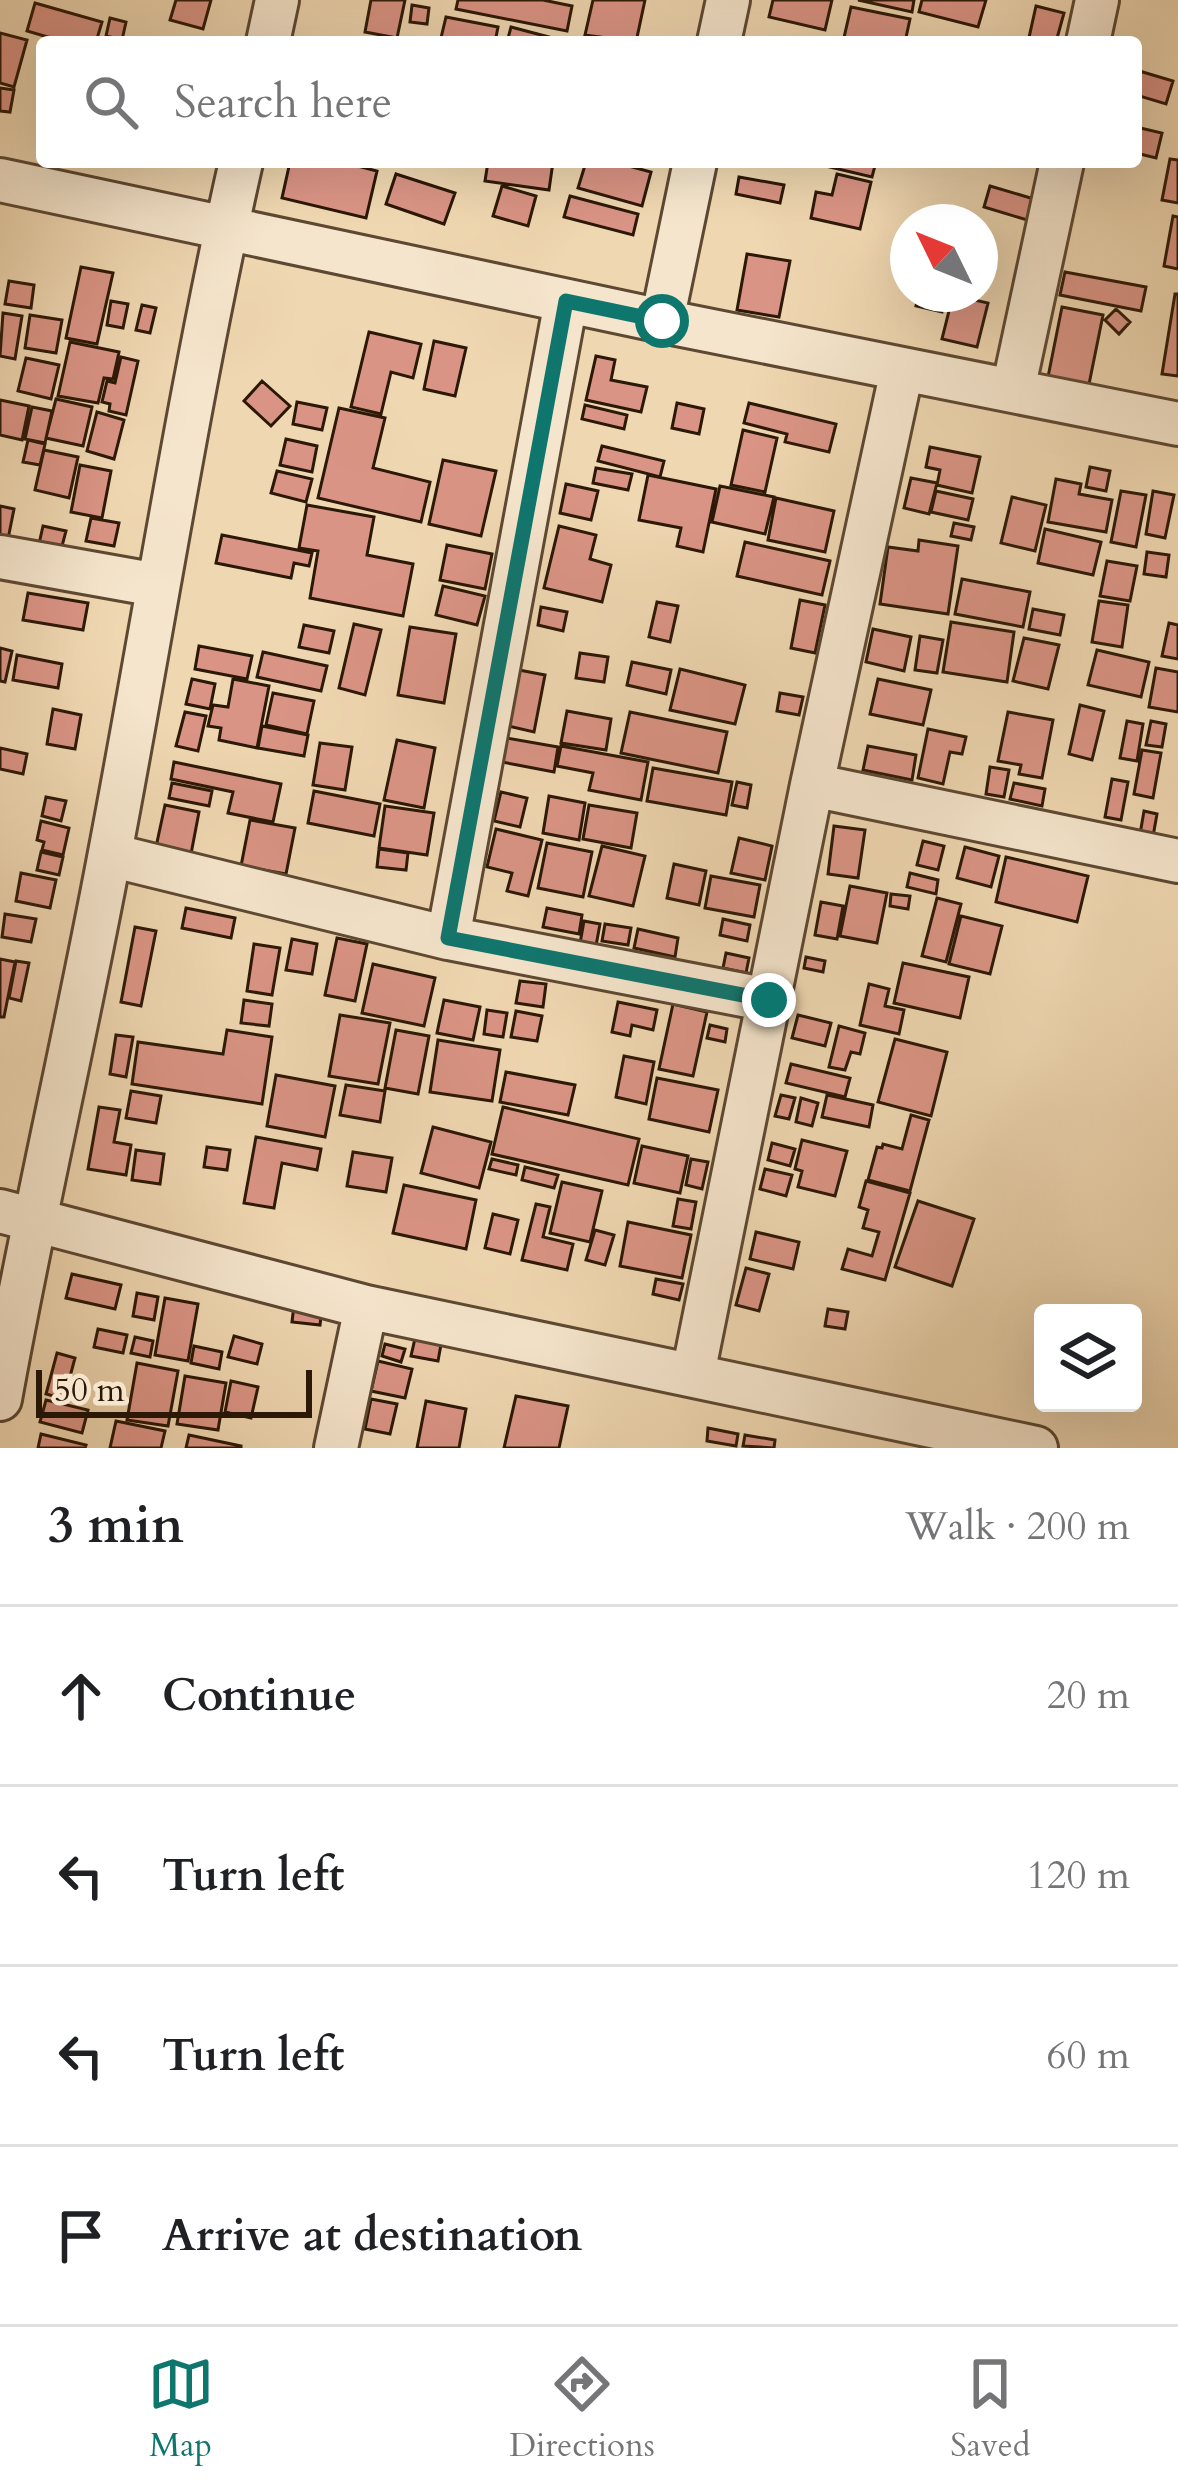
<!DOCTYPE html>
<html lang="en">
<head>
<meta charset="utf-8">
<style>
  body { margin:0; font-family:Cardo,serif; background:#f6f6f6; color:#202124 }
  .controls { position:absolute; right:36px; bottom:36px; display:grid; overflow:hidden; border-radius:12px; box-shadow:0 12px 48px #0002 }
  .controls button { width:108px; height:108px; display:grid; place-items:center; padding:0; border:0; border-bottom:3px solid #e0e0e0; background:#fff; color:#202124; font:60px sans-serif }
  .compass { position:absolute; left:890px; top:204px; width:108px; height:108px; border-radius:50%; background:#fff; box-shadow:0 12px 48px #0002; rotate:313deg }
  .scale { position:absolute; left:36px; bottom:30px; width:276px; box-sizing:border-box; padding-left:12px; border:6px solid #2c1807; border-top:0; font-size:33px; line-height:42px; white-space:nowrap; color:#2c1807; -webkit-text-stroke:9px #f5e5cc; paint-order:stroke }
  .stop { position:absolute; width:36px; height:36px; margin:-27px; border:9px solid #0f766e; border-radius:50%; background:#fff }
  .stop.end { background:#0f766e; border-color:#fff; box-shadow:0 3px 12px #0008 }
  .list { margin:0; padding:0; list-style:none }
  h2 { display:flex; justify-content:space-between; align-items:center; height:156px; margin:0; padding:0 48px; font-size:51px }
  h2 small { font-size:39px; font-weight:400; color:#757577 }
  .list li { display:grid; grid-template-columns:78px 1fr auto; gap:36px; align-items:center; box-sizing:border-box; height:180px; padding:0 48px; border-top:3px solid #e0e0e0 }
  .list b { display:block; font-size:45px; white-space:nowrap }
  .list em { font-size:39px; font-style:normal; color:#757577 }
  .icon { flex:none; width:66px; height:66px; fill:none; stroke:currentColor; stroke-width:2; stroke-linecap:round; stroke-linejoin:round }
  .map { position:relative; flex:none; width:1178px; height:1448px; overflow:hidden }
  .search { position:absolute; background:#fff; box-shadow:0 12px 48px #0002; left:36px; right:36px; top:36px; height:132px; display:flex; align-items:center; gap:30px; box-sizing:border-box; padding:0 42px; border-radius:12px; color:#757577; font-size:45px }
  .sheet { height:876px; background:#fff }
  nav { display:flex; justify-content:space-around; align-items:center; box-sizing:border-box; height:168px; border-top:3px solid #e0e0e0; background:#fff; font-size:33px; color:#757577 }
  nav a { display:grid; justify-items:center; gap:6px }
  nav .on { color:#0f766e }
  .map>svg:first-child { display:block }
  .building { fill:#da9485; stroke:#2c1807; stroke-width:3 }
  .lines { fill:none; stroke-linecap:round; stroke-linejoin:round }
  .minor-casing { stroke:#5d4832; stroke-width:48 }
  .minor { stroke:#f5e5cc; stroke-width:42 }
  .route { stroke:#0f766e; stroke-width:15 }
</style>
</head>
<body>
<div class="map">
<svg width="1178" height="1448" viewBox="0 0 1178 1448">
  <rect width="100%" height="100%" fill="#efd7b1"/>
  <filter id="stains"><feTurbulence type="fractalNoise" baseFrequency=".00167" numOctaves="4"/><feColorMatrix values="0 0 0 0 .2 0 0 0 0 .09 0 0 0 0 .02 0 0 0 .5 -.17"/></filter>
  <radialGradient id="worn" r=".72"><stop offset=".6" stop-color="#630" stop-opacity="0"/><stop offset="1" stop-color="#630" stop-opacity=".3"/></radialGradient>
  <!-- building -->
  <path class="building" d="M176,0H211L203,29L170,20Z
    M371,0H405L397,38L365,32Z
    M458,0H543L572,6L567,31L456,9Z
    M593,0H645L636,42L585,35Z
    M773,0H832L825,30L769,17Z
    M858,0H914L912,12Z
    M922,0H986L978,27L919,12Z
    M35,3L102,22L96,42H65L27,31Z
    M412,5L429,8L427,24L410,22Z
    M1036,6L1064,13L1056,42H1028Z
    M851,7L910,19L905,42H843Z
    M446,17L498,27L495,42H440Z
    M110,18L126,22L122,40L106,36Z
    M511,27L564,41V42H507Z
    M0,33L27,40L14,87L0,83Z
    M1136,70L1173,81L1166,104L1136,95Z
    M0,88L14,90L10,112L0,111Z
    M1136,127L1162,133L1156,158L1136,153Z
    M1170,159L1178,160V203L1162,200Z
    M290,162H342L377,171L366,218L282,198Z
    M488,162H553L549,190L485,181Z
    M586,162H614L651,172L642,206L578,188Z
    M822,162H876L872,177L821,165Z
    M396,174L455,193L444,224L386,204Z
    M837,174L871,182L860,229L811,218L816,192L832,195Z
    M739,177L784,185L780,203L736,194Z
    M502,186L536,196L528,226L493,216Z
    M990,186L1034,199L1027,220L984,207Z
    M570,196L638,214L633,235L564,217Z
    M1173,216L1178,217V269L1164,266Z
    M747,254L790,261L779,317L737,310Z
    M81,267L113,273L97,344L66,338Z
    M1065,272L1146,287L1141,311L1060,295Z
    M9,281L34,285L31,308L5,304Z
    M919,294H947L942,312L916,306Z
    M1175,294H1178V376L1162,374Z
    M953,295L988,303L977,347L942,339Z
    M111,301L128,304L123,328L107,325Z
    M142,305L156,308L150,333L136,330Z
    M1062,307L1103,315L1087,394L1046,387Z
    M1116,309L1130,322L1119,334L1105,320Z
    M3,313L22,316L15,359L0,356Z
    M30,315L62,320L56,353L25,348Z
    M369,332L421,344L413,378L391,372L381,414L351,407Z
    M434,341L466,348L455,396L424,389Z
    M70,342L119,352L113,379L104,378L98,403L58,396Z
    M596,356L615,360L611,380L647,387L641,412L586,400Z
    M121,357L138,361L126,415L109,411L110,404L102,402L107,381L115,383Z
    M26,358L59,365L51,399L18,391Z
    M262,381L290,406L271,426L244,401Z
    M56,399L92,407L83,446L46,438Z
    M0,400L29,406L22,440L0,435Z
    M297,402L327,408L322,430L293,424Z
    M677,403L704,409L699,434L672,428Z
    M749,403L836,424L829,452L785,442L787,434L744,423Z
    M585,405L627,415L624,429L582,419Z
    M32,407L52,411L45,443L25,439Z
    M339,408L385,418L373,468L430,482L421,522L318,498Z
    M97,412L124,420L114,459L87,451Z
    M743,430L777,438L765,492L731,485Z
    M286,439L317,446L312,472L280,465Z
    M28,440L45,444L40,465L23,462Z
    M602,446L664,461L660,477L598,461Z
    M930,447L980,457L972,493L937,485L940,470L926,467Z
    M44,450L78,457L69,498L35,490Z
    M443,460L496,471L481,536L429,524Z
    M80,465L111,471L102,518L71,512Z
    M1090,467L1110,471L1106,491L1086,487Z
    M596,468L632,474L628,490L593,483Z
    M277,471L312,479L306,502L271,493Z
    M648,475L716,489L703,552L677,546L681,528L639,520Z
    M911,478L937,483L929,514L904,508Z
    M1056,479L1081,484L1079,494L1112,500L1106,532L1048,522Z
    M566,484L598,491L591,520L560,513Z
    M720,486L774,497L765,534L712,522Z
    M936,491L973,499L968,520L931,512Z
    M1121,491L1146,495L1136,547L1111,542Z
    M1153,491L1174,495L1165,538L1146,534Z
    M1012,497L1046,505L1035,551L1001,543Z
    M776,498L834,511L825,552L768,540Z
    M307,505L374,517L367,555L413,564L403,616L310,598L318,551L299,548Z
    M0,506L14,509L8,539L0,537Z
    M91,518L119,523L114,546L86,541Z
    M954,523L974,527L971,540L951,536Z
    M43,526L66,531L61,550L39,544Z
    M559,526L596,535L590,559L611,565L602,602L544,588Z
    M1045,529L1101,542L1093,575L1038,563Z
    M222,535L312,553L309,566L294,563L291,578L216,563Z
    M919,540L958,546L948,614L880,604L888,547L918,551Z
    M745,542L830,561L822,595L737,576Z
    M447,545L492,554L485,589L440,580Z
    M1147,552L1169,555L1166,577L1144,574Z
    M1107,561L1137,566L1130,601L1100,596Z
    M962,579L1030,592L1023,627L955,614Z
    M443,586L485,596L477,625L436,615Z
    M28,593L88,603L83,630L23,620Z
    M800,600L825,605L815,653L791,648Z
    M1099,601L1128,605L1122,647L1092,642Z
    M657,602L678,606L670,642L649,637Z
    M541,607L567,612L563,631L538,625Z
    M1033,609L1064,615L1060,635L1029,629Z
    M951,622L1014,632L1007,682L943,672Z
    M1169,623L1178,625V659L1162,656Z
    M354,624L381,630L365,695L339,688Z
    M304,625L334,631L329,653L299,647Z
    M410,627L456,634L444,703L398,695Z
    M873,629L911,637L904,671L866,662Z
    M920,636L943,640L937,673L915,670Z
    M1024,638L1059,645L1048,689L1013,681Z
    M199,646L252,656L247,679L195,669Z
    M0,648L12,651L5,682L0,681Z
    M1097,650L1149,662L1141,697L1088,685Z
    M263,652L327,666L321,691L257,677Z
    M580,653L608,657L604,682L576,678Z
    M17,655L62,664L58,688L13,680Z
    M632,662L671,670L666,694L627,685Z
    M1156,668L1178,672V712L1149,707Z
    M680,669L745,685L735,724L670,710Z
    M519,670L545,675L534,732L508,726Z
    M192,679L215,684L210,709L186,704Z
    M233,679L269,686L257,748L219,740L221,728L208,726L213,705L228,707Z
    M878,679L931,690L923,725L870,714Z
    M273,693L314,701L307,734L266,725Z
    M780,693L803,697L799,715L777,711Z
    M1080,705L1104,711L1092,760L1069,754Z
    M53,709L81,715L75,749L47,744Z
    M567,711L611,719L606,750L561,743Z
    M185,712L206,716L198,751L176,746Z
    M630,712L727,732L718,773L621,753Z
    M1008,712L1053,720L1042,778L1019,774L1021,765L998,761Z
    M1127,721L1143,724L1137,761L1120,758Z
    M1151,721L1166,724L1162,747L1146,745Z
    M262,726L308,735L304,756L258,748Z
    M928,729L966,737L962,754L950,752L943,784L918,778Z
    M507,738L558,747L554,772L502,762Z
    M397,740L435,748L424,808L384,800Z
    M320,743L352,747L345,790L313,785Z
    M561,746L648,762L641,800L589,790L593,773L557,766Z
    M868,746L916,755L912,780L863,770Z
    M0,748L27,754L23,774L0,769Z
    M1142,750L1161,753L1153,798L1134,794Z
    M174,762L281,784L273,822L228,813L233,792L171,779Z
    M990,767L1009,770L1004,797L986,794Z
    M653,768L732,782L726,815L647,801Z
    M1112,779L1128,782L1121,820L1105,817Z
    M737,782L751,785L747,808L732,805Z
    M172,783L212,791L209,806L169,798Z
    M1014,783L1045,789L1042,806L1010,799Z
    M314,791L380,804L374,836L308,823Z
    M501,792L527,798L520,827L494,821Z
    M549,796L585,803L579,840L543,833Z
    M46,797L66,801L61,821L42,816Z
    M165,805L199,812L191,854L156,847Z
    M589,805L637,813L631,848L583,839Z
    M385,806L434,813L427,855L379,848Z
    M1144,811L1157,814L1152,842L1139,840Z
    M250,820L295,828L286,874L241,866Z
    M41,821L69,828L63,855L42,850L44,842L37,840Z
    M834,826L865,830L858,878L828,874Z
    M496,829L542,840L528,896L507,891L512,873L487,867Z
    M739,838L772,846L765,880L731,873Z
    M923,841L944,846L938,870L917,865Z
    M547,843L592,852L583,897L538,888Z
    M602,846L645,856L633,906L589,896Z
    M965,847L999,856L991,887L957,878Z
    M379,849L408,853L406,870L377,867Z
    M41,852L63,857L59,875L37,870Z
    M1006,857L1088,876L1077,922L996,902Z
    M674,864L706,871L699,905L667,898Z
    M21,873L56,880L50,908L16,901Z
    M910,873L938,880L936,894L907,887Z
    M711,876L760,885L754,917L705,908Z
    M850,886L887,893L877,943L840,936Z
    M891,894L910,896L908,909L890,906Z
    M937,898L961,904L946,962L922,956Z
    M821,902L843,906L837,939L815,935Z
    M186,908L235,918L231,938L182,928Z
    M547,908L582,915L579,934L543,927Z
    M5,914L36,919L31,942L2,937Z
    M961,916L1002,926L990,974L949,964Z
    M723,919L750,925L747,941L720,935Z
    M584,921L600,924L595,951L579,949Z
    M605,924L631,928L628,945L602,941Z
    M135,927L156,931L141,1006L121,1002Z
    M638,929L678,938L675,957L634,948Z
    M337,938L367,944L355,1001L325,995Z
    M292,939L317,944L312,974L286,970Z
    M254,944L280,948L272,995L247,991Z
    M726,953L749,958L746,973L723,968Z
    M806,957L825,961L823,972L804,968Z
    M0,959L15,962L4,1017H0Z
    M16,961L29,963L21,1001L9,998Z
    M903,963L969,977L960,1018L894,1003Z
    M373,964L435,978L424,1026L362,1013Z
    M520,981L546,984L543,1007L516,1003Z
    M869,984L889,989L885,1006L904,1010L899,1034L860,1025Z
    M244,1000L272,1004L269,1026L241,1023Z
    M444,1000L480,1007L473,1040L437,1033Z
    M618,1002L657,1010L653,1030L632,1025L630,1036L612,1032Z
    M673,1004L707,1012L693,1076L659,1069Z
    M487,1010L507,1013L503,1037L484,1034Z
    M516,1011L542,1016L537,1041L511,1037Z
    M340,1015L390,1023L378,1084L329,1076Z
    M798,1015L831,1023L825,1046L792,1038Z
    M710,1025L727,1029L725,1042L707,1038Z
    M839,1026L865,1033L860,1054L851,1052L845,1070L829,1067Z
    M227,1030L272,1037L262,1104L132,1084L138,1042L223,1054Z
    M396,1030L429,1036L418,1094L385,1088Z
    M116,1035L133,1037L126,1077L110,1074Z
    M895,1039L947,1052L931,1116L878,1102Z
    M438,1040L500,1050L492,1101L430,1092Z
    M624,1056L654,1062L646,1104L616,1097Z
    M791,1064L850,1078L845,1097L786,1083Z
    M506,1072L575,1085L568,1115L500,1102Z
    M276,1075L335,1086L325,1137L267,1126Z
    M657,1078L718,1090L709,1132L649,1119Z
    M346,1085L385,1091L380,1122L340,1115Z
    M131,1091L161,1096L156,1123L126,1118Z
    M781,1095L795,1098L789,1119L775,1116Z
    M827,1095L873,1105L869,1127L822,1117Z
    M801,1098L818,1103L812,1126L796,1122Z
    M99,1107L120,1110L114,1142L131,1145L126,1175L88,1169Z
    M503,1107L639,1139L628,1185L492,1154Z
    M911,1115L929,1120L910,1191L868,1180L877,1147L882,1148L883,1144L902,1149Z
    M433,1127L491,1142L479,1188L421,1173Z
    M256,1137L321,1149L317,1170L282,1163L274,1208L244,1203Z
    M802,1140L847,1151L835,1196L798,1187L802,1171L795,1169Z
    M772,1143L795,1149L790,1166L768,1160Z
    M642,1146L688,1156L680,1193L634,1183Z
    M207,1147L230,1150L227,1170L204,1167Z
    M136,1150L164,1154L160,1184L132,1180Z
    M353,1152L392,1158L386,1192L347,1186Z
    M492,1159L518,1165L516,1175L489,1169Z
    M691,1159L708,1162L702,1189L686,1185Z
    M525,1167L558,1175L554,1188L522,1180Z
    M765,1169L792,1175L786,1196L760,1189Z
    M866,1181L910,1193L885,1280L842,1269L848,1249L872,1256L879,1232L863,1228L868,1210L859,1207Z
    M562,1182L602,1191L590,1242L550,1233Z
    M404,1185L476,1200L466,1249L393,1233Z
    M678,1199L696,1202L691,1229L673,1226Z
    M918,1201L974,1219L952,1286L895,1267Z
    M536,1204L550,1207L543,1237L573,1244L567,1270L522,1260Z
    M493,1214L518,1220L510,1254L485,1248Z
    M628,1222L691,1235L682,1278L620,1266Z
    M595,1230L614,1235L605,1265L586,1260Z
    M756,1232L799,1242L793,1269L750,1259Z
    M746,1268L769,1274L759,1311L736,1305Z
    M72,1274L121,1285L115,1309L66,1298Z
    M656,1279L683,1284L679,1300L653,1294Z
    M137,1293L158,1297L154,1320L133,1316Z
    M165,1298L198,1304L188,1361L155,1355Z
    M294,1305L322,1308L320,1325L292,1322Z
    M828,1309L848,1312L845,1329L825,1326Z
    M98,1329L127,1335L123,1353L94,1347Z
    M416,1334L442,1339L438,1361L411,1356Z
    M234,1336L262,1344L257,1364L228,1357Z
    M135,1337L153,1341L150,1357L131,1353Z
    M385,1344L405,1349L401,1362L382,1356Z
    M194,1346L222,1352L219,1369L191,1363Z
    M57,1353L75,1358L64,1399L46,1394Z
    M378,1361L412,1369L405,1398L371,1391Z
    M137,1363L178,1371L168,1426L127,1420Z
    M185,1376L226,1383L218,1430L177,1424Z
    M231,1381L258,1387L251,1418L225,1412Z
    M516,1396L568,1406L559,1448H504Z
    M371,1399L397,1404L390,1434L365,1429Z
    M46,1400L88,1410L82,1433L40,1422Z
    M426,1401L466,1409L459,1448H417Z
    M116,1421L165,1431L161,1448H110Z
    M708,1428L738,1434L736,1446L707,1441Z
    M41,1434L86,1445L85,1448H38Z
    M189,1435L241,1446V1448H186Z
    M745,1435L775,1440L774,1448L743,1446Z"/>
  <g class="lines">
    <defs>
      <path id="minor" d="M268,42L277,0
        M719,42L728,0
        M1088,42L1097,0
        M0,180L662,321L1178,424
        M662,321L695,162
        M1013,390L1062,162
        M0,557L157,585
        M812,785L1178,861
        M110,855L448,938L769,1000
        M448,938L566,301
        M0,1211L366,1307L1036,1448
        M693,1374L812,785L902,370
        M0,1399C33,1216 76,1035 110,853C154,623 189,391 241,162
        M336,1448L366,1307"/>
    </defs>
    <!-- minor casing -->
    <use href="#minor" class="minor-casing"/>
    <!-- minor -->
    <use href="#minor" class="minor"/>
  </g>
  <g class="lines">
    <!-- route -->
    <path class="route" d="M662,321L566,301L448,938L769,1000"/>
  </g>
  <rect width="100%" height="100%" filter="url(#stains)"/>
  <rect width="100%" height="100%" fill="url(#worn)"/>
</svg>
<div class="controls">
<button><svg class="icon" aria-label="layers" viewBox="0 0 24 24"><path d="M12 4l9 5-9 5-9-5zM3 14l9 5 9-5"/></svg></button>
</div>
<svg class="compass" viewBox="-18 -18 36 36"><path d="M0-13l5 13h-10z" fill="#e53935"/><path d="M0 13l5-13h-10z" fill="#757577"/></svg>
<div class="scale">50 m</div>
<div class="stop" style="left:662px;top:321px"></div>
<div class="stop end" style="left:769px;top:1000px"></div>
<div class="search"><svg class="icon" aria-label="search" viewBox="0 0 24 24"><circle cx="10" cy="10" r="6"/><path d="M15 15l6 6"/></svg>Search here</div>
</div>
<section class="sheet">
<h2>3 min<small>Walk · 200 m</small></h2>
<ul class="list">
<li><svg class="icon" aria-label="ahead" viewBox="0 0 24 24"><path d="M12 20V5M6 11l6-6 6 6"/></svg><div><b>Continue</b></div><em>20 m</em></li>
<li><svg class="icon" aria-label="left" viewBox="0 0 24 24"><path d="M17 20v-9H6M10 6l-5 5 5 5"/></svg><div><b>Turn left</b></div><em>120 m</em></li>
<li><svg class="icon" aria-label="left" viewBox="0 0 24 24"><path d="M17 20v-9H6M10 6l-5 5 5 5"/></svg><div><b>Turn left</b></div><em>60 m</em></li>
<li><svg class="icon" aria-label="arrive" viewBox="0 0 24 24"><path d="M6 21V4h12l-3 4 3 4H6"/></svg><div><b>Arrive at destination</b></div></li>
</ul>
</section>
<nav>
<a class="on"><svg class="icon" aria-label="map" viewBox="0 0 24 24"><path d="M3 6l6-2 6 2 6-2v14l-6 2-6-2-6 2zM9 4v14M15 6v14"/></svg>Map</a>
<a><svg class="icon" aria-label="directions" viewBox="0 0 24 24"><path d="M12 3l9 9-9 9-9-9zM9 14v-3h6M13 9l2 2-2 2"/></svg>Directions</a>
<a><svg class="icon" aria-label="saved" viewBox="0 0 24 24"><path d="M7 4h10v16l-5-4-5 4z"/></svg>Saved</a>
</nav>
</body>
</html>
